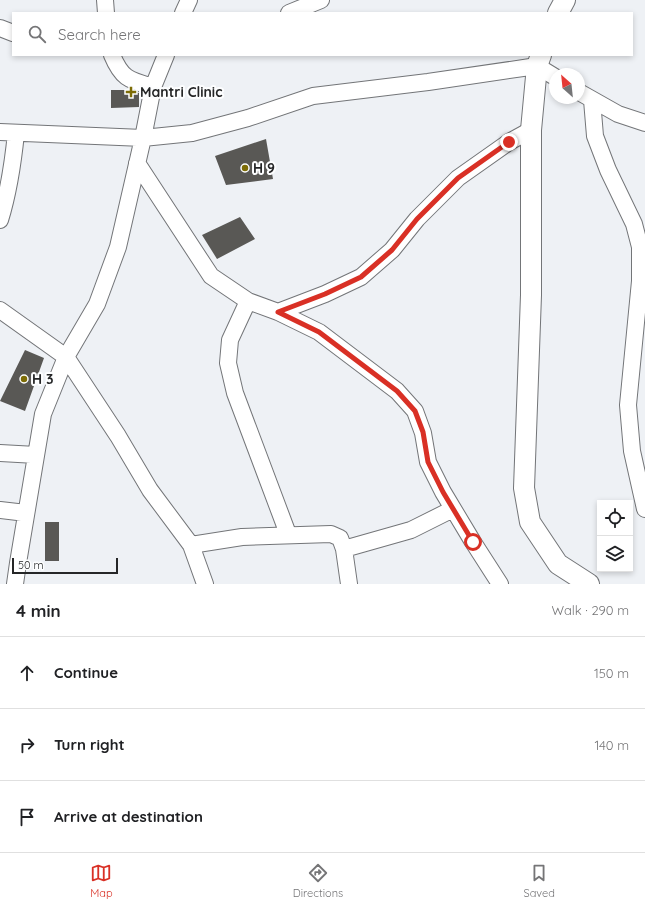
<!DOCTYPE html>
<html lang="en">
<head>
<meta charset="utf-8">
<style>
  body { margin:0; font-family:Quicksand,sans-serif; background:#f2f2f2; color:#202124 }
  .controls { position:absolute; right:12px; bottom:12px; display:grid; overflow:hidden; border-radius:0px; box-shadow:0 2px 6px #0003 }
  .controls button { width:36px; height:36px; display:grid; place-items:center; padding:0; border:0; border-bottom:1px solid #e0e0e0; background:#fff; color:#202124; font:20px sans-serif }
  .compass { position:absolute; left:549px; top:68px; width:36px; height:36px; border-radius:50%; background:#fff; box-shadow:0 2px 6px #0003; rotate:333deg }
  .scale { position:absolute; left:12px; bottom:10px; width:106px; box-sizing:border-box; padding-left:4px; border:2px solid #252627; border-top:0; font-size:11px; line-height:14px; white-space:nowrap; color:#252627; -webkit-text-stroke:3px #fdfeff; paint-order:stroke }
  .stop { position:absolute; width:12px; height:12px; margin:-9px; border:3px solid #d93025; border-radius:50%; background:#fff }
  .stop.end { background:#d93025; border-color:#fff; box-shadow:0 1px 4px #0008 }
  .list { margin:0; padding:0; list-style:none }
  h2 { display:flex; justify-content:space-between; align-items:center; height:52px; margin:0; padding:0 16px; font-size:17px }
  h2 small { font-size:13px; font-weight:400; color:#757577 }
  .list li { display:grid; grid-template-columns:26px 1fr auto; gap:12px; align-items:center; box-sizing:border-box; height:72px; padding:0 16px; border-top:1px solid #e0e0e0 }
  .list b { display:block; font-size:15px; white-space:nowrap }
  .list em { font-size:13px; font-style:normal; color:#757577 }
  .icon { flex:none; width:22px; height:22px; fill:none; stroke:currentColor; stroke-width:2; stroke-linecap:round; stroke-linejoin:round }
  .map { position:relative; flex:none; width:645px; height:584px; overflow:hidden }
  .search { position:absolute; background:#fff; box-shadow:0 2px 6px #0003; left:12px; right:12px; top:12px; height:44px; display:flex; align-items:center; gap:10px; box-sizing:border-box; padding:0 14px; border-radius:0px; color:#757577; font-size:15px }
  .sheet { height:268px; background:#fff }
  nav { display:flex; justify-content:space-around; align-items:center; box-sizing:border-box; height:56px; border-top:1px solid #e0e0e0; background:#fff; font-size:11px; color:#757577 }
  nav a { display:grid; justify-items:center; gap:2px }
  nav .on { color:#d93025 }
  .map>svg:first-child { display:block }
  .building { fill:#595855 }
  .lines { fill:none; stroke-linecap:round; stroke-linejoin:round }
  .minor-casing { stroke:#737578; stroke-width:18 }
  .tertiary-casing { stroke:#737578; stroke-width:22 }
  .minor { stroke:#fff; stroke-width:16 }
  .tertiary { stroke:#fff; stroke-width:20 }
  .route { stroke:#d93025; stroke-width:5 }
  .poi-dot { fill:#7d6c06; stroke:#fdfeff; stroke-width:1.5 }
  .labels { text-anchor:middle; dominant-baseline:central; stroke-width:4; stroke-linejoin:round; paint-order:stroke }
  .poi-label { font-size:14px; font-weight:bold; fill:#252627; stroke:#fdfeff; text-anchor:start }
</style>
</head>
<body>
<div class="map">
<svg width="645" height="584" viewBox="0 0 645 584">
  <rect width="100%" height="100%" fill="#eef1f5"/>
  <!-- building -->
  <path class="building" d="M111,90H130L139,93V107L111,108Z
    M266,139L273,179L226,185L215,156Z
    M240,217L255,239L217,259L202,235Z
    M25,350L44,358L25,411L0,401Z
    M45,522H59V561H45Z"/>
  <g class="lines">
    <defs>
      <path id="minor" d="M105,0L106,13
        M183,13L189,0
        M289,13L321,0
        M0,28L13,33
        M112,55C122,79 129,80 153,87
        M579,92L618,114L645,123
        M592,100L595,136L608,170L634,224L640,247V281L628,405L632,451L645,509
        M0,132L143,138L192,133L248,118L313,96L428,82L537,66L555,77
        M137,163L211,276L248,301L278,312L319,332L397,391L415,411L423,433L428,462L443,492L473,542L500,584
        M0,220C9,191 13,163 16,133
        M248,301L230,340L228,363L235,393L288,534
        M0,310L66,357L118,436L150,490L191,545L205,584
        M278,312L325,294L361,277L392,250L417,219L458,178L509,142L531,130
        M0,453L36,455
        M0,510L26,513
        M191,545L242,537L331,534L340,538L344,549L349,584
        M344,549L411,530L453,509
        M15,584L18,563L43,414L66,357L97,304L118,247L143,138L153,87L166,55"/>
      <path id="tertiary" d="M558,13L565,0
        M541,55L537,66L531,130V295L524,488L530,522L558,564L589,584"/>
    </defs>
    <!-- minor casing -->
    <use href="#minor" class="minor-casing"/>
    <!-- tertiary casing -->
    <use href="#tertiary" class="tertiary-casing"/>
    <!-- minor -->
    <use href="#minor" class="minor"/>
    <!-- tertiary -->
    <use href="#tertiary" class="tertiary"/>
  </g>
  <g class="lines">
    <!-- route -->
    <path class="route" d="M473,542L443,492L428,462L423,432L415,411L397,391L319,332L278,312L325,294L361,277L392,250L417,219L458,178L509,142"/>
  </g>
  <!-- markers -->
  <g class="poi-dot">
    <path d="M129 86h4v4h4v4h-4v4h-4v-4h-4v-4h4z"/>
    <circle cx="245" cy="168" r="4"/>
    <circle cx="24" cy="379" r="4"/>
  </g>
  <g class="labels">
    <!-- poi labels -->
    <g class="poi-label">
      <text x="140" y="92">Mantri Clinic</text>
      <text x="253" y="168">H 9</text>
      <text x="32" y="379">H 3</text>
    </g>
  </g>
</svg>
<div class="controls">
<button><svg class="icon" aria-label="locate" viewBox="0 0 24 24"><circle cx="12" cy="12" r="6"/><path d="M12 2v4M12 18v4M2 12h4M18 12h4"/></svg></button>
<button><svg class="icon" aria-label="layers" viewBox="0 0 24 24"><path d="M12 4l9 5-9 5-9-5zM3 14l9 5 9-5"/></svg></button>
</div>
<svg class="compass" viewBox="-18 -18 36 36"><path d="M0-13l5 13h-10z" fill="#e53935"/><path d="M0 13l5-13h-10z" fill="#757577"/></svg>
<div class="scale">50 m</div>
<div class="stop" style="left:473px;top:542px"></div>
<div class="stop end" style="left:509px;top:142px"></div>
<div class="search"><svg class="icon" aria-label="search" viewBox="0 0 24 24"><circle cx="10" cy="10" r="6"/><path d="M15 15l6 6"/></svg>Search here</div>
</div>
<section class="sheet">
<h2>4 min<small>Walk · 290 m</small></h2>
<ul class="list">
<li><svg class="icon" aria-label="ahead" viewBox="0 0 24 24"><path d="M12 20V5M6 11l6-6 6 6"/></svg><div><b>Continue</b></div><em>150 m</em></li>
<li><svg class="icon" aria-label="right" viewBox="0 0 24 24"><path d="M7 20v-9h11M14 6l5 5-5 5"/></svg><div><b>Turn right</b></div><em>140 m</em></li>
<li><svg class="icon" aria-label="arrive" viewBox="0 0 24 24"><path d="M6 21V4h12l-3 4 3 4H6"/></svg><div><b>Arrive at destination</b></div></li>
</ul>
</section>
<nav>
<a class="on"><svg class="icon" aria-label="map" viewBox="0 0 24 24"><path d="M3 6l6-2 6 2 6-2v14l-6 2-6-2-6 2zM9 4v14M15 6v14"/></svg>Map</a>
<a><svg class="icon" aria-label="directions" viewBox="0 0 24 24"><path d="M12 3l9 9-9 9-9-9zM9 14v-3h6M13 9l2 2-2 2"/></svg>Directions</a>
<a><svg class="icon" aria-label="saved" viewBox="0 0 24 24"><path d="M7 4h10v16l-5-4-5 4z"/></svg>Saved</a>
</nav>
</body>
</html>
